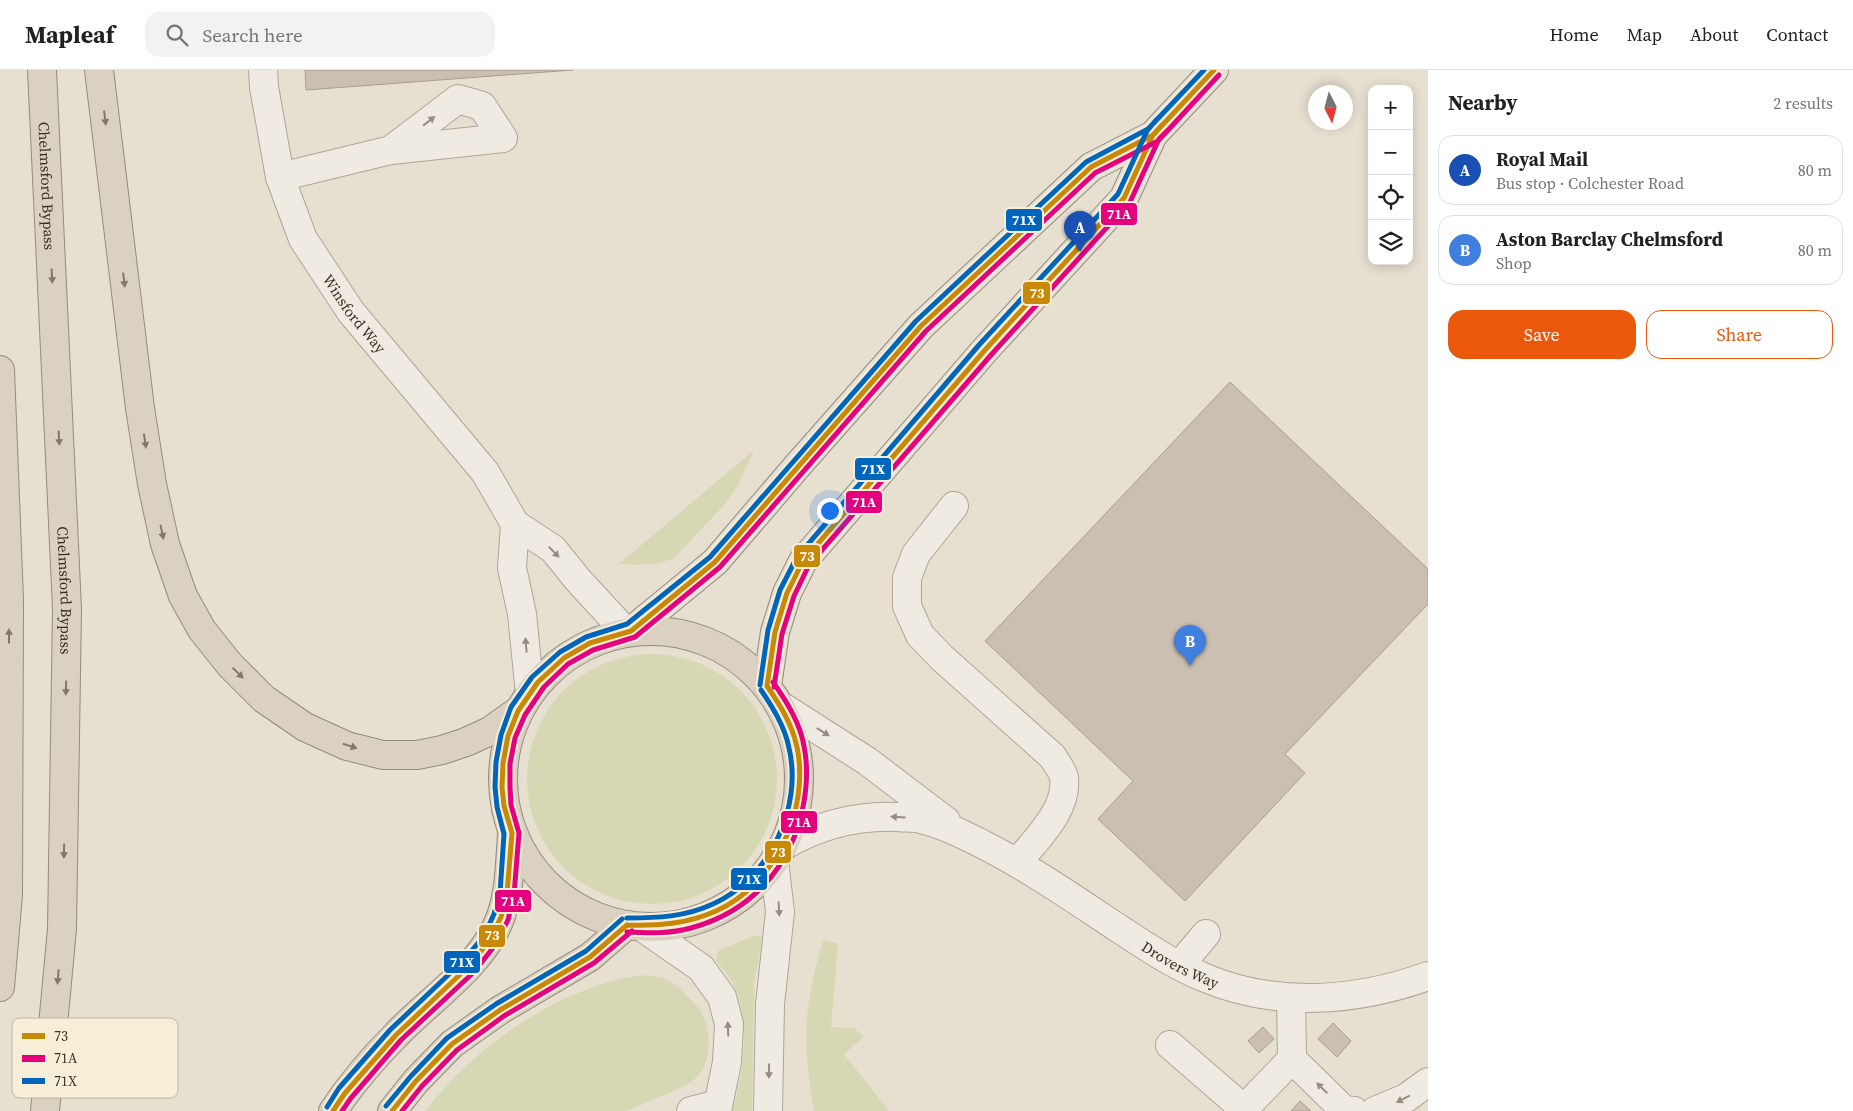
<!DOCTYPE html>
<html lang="en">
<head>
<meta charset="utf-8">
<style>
  body { margin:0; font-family:"Source Serif 4",serif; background:#f2f2f2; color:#202124 }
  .controls { position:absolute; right:15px; top:15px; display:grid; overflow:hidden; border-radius:10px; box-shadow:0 2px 12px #0003 }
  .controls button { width:45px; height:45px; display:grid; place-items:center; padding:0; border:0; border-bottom:1px solid #e0e0e0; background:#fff; color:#202124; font:25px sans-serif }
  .compass { position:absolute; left:1308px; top:15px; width:45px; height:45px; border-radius:50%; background:#fff; box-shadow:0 2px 12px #0003; rotate:174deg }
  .you { position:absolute; left:829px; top:440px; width:18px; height:18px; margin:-12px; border:4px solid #fff; border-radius:50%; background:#1a73e8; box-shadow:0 0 0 8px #1a73e833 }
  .badge { display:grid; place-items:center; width:32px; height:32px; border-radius:50%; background:#ea580c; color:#fff; font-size:16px; font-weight:700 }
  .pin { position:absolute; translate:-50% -41px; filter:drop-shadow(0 1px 2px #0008) }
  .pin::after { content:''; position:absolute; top:26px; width:18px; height:15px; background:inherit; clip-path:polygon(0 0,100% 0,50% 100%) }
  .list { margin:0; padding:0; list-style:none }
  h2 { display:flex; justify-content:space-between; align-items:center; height:65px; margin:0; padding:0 20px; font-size:21px }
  h2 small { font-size:16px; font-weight:400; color:#757577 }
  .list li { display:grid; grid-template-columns:32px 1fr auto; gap:15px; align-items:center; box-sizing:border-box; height:70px; margin:0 10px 10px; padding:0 10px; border:1px solid #e0e0e0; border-radius:15px }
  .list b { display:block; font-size:19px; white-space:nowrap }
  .list p { margin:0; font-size:16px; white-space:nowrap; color:#757577 }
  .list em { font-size:16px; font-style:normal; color:#757577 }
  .actions { display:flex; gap:10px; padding:15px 20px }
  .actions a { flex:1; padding:11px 0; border:1px solid #ea580c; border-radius:15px; text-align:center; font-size:18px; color:#ea580c }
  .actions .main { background:#ea580c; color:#fff }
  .icon { flex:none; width:28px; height:28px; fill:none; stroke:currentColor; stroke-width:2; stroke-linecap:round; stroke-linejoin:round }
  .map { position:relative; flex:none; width:1428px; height:1041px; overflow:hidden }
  header { display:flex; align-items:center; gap:30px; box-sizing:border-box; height:70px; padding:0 25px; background:#fff; border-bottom:1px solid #e0e0e0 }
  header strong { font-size:24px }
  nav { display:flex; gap:28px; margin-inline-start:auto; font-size:18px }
  .search { width:350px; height:45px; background:#f2f2f2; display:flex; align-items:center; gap:12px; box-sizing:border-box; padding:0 18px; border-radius:15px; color:#757577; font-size:19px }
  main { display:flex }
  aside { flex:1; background:#fff }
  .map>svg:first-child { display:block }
  .green { fill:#d6d7b3 }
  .building { fill:#cbbfb2; stroke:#a89c90 }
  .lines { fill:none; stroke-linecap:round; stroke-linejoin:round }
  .minor-casing { stroke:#ada599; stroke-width:30 }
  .major-casing { stroke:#928b80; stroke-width:30 }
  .highway-casing { stroke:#928b80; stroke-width:30 }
  .minor { stroke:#efebe3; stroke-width:28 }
  .major { stroke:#e6e1d4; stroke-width:28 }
  .highway { stroke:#dad1c2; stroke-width:28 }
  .bus-1-casing { stroke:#f7eed8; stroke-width:9 }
  .bus-2-casing { stroke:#f7eed8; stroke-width:9 }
  .bus-3-casing { stroke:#f7eed8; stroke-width:9 }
  .bus-1 { stroke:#c88808; stroke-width:5 }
  .bus-2 { stroke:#e5007d; stroke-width:5 }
  .bus-3 { stroke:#0065bd; stroke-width:5 }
  .oneway { fill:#847769 }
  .oneway2 { fill:#968c82 }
  .labels { text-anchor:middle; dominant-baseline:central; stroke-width:4; stroke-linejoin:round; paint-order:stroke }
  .street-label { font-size:15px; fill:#3d2e20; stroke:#f7eed8 }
  .key { fill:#f7eed8; stroke:#bfb4a1; stroke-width:1 }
  .key-label { font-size:14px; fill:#3d2e20 }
  .line-badge { stroke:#f7eed8; stroke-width:2 }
  .badge-label { font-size:14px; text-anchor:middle; font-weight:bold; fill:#fff }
</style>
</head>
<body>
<header>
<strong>Mapleaf</strong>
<div class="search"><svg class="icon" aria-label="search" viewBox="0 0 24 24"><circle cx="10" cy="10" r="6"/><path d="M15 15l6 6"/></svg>Search here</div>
<nav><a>Home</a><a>Map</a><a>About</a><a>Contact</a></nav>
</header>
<main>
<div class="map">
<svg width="1428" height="1041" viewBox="0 0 1428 1041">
  <rect width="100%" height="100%" fill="#e7e0d1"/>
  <!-- green -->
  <path class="green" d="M754,380L738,415L726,433L674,488L660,493L636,495L619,494Z
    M527 709a125 125 0 1 1 250 0a125 125 0 1 1-250 0Z
    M753,866L763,867L754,912L752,1041H732C744,1005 750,951 734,915C730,906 721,898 716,890L718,881Z
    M823,870L838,874L831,957L854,958L864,967L844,984L889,1041H814C808,1007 804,972 808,938C811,915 817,892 823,870Z
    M642,905L663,908L678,916L699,938L706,953L709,969L708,985L704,998L696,1008L683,1017L626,1041H425C475,976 560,916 642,905Z"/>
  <!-- building -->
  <path class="building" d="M305,0H573L306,20Z
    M1230,312L1428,499V534L1285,684L1305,703L1185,831L1098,749L1133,711L985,571Z
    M1333,953L1351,971L1337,987L1318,969Z
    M1263,957L1274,969L1259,983L1248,971Z
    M1300,1031L1311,1041H1291Z"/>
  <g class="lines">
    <defs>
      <g id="minor">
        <path id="s1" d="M263,0L264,17L280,107L303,169L351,242L485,402L515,454L553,479L578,510L626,562"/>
        <path d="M280,107L391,80L503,68L482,36L458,29L391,80"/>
        <path d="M954,436L916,484L907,508V536L920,565L941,587L1053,687C1056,693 1063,701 1064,708C1068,740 1036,769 1018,792"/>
        <path d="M515,454L512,498L522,544L530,624"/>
        <path d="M781,636L867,691L946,751"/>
        <path id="s2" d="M783,776C819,755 856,745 898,747C906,748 914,747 921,749C943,754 964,765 984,775C1031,799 1074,829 1118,858C1146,876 1173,895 1203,907C1275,938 1356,932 1428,906"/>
        <path d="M642,857L701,898L722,927L729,954L727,992L717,1041"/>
        <path d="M1180,895L1206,864"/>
        <path d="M1170,975L1244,1039L1292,989L1291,928"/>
        <path d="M1292,989L1344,1040L1354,1041"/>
        <path d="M691,1041L718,1034"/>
        <path d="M768,1041L770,934L780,842L774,791"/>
        <path d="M1375,1041L1406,1028L1428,1012"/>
      </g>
      <path id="major" d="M631,561L715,492L799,394L921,256L1091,97L1153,65
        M767,616L775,562L787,523L803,491L985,280L1124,128L1153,65L1214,0"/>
      <g id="highway">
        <path id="s3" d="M42,0L67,539L62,859L45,1041"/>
        <path d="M99,0L140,338L152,414L165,474L183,526L202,560L230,595L264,629L305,657L347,676L383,685H417L442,680L466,672L490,661L518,641"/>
        <path d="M0,300L9,530L8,825L0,917"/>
        <circle cx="651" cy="709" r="148"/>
        <path d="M333,1041C351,1014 373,988 396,965C430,929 484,895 501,846C510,820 510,791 512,763"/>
        <path d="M392,1041L416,1011L452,974L500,940L590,887L627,855"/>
      </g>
    </defs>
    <!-- minor casing -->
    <use href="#minor" class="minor-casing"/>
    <!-- major casing -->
    <use href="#major" class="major-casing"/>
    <!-- highway casing -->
    <use href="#highway" class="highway-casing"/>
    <!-- minor -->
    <use href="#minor" class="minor"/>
    <!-- major -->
    <use href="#major" class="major"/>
    <!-- highway -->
    <use href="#highway" class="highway"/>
    <defs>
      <path id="bus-1" d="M767,616L775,562L787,523L803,491L985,280L1124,128L1153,65L1162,55
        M627,855C658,856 687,854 716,841C775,815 810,740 797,677C792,654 780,635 767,616
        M333,1041L345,1023L396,965L468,897L490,870L501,847L507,824L512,763L504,736L502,717L503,693L508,666L518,641L538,612L564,588L590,573L631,561L715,492L921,256L1091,97L1153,65L1214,0
        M392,1041L416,1011L452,974L500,940L590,887L627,855"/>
      <path id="bus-2" d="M774,617L782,564L794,526L809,495L991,285L1130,132L1159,69L1168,60
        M627,862C648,863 670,864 691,858C751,842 791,797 803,737C807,717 808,696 804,676C800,653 787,632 773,612
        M342,1041L351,1028L401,970L474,902L496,874L508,850L514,825L519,763L511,735L510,717V694L515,668L525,645L544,617L568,594L593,580L635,567L720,497L926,261L1095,103L1158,71L1219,5
        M402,1041L422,1016L457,980L504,946L594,893L632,861"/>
      <path id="bus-3" d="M760,615L768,560L780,520L797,487L979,275L1118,124L1147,61L1156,50
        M627,848C657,848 685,847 713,834C769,809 803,738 789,678C785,657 773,638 761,620
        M386,1036L411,1006L447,968L496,934L586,881L622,849
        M327,1037L339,1018L390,960L462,892L484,866L494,844L500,823L504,764L497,737L495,717L496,692L501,665L511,637L532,607L560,582L586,567L627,554L710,487L916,251L1086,92L1148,59L1204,0"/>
    </defs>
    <!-- bus-1 casing -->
    <use href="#bus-1" class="bus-1-casing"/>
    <!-- bus-2 casing -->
    <use href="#bus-2" class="bus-2-casing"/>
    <!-- bus-3 casing -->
    <use href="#bus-3" class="bus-3-casing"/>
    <!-- bus-1 -->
    <use href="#bus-1" class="bus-1"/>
    <!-- bus-2 -->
    <use href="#bus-2" class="bus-2"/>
    <!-- bus-3 -->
    <use href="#bus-3" class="bus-3"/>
  </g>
  <!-- one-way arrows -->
  <defs><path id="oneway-solid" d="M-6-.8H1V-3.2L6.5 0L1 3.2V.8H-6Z" transform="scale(1.25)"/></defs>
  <g class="oneway">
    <use href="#oneway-solid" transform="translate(105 48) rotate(83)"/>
    <use href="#oneway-solid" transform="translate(52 206) rotate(87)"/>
    <use href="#oneway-solid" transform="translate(124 210) rotate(83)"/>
    <use href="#oneway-solid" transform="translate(59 368) rotate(87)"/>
    <use href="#oneway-solid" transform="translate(145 371) rotate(81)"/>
    <use href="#oneway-solid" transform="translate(162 462) rotate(78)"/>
    <use href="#oneway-solid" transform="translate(9 566) rotate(-90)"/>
    <use href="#oneway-solid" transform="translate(238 603) rotate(45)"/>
    <use href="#oneway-solid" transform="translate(66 618) rotate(91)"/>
    <use href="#oneway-solid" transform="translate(350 676) rotate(17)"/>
    <use href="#oneway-solid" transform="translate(64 781) rotate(91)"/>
    <use href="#oneway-solid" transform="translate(58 907) rotate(95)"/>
  </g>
  <g class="oneway2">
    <use href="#oneway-solid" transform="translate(429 51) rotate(-38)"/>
    <use href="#oneway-solid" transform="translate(554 482) rotate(46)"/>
    <use href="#oneway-solid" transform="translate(526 575) rotate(-95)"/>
    <use href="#oneway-solid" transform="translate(823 662) rotate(32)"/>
    <use href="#oneway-solid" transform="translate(898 747) rotate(-177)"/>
    <use href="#oneway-solid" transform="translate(779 839) rotate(87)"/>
    <use href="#oneway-solid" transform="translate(728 959) rotate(-92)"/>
    <use href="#oneway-solid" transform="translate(769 1001) rotate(91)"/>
    <use href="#oneway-solid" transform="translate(1322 1018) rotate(-136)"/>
    <use href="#oneway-solid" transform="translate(1403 1029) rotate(153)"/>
  </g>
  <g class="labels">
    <!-- street labels -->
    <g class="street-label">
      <text stroke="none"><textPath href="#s3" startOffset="116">Chelmsford Bypass</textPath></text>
      <text stroke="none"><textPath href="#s1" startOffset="265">Winsford Way</textPath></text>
      <text stroke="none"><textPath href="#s3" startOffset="521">Chelmsford Bypass</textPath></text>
      <text stroke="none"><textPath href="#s2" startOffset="442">Drovers Way</textPath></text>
    </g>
  </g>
  <!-- legend -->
  <rect x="12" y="948" width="166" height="80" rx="8" class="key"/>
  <rect x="22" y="963" width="23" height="6" fill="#c88808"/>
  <rect x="22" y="985" width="23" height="7" fill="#e5007d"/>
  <rect x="22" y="1008" width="23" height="6" fill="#0065bd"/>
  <g class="key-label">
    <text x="54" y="971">73</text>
    <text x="54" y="993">71A</text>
    <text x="54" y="1016">71X</text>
  </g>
  <g class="line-badge">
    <rect x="1100" y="132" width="38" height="24" rx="5" fill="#e5007d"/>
    <rect x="1005" y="138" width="38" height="24" rx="5" fill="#0065bd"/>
    <rect x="1022" y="211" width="29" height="24" rx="5" fill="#c88808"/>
    <rect x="854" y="387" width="38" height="24" rx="5" fill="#0065bd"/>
    <rect x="845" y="420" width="38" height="24" rx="5" fill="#e5007d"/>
    <rect x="793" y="474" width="28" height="24" rx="5" fill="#c88808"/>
    <rect x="780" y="740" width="38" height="24" rx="5" fill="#e5007d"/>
    <rect x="764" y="770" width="28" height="24" rx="5" fill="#c88808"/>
    <rect x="730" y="797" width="38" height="24" rx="5" fill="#0065bd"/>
    <rect x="494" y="819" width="38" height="24" rx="5" fill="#e5007d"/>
    <rect x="478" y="854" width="28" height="24" rx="5" fill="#c88808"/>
    <rect x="443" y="880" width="38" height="24" rx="5" fill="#0065bd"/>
  </g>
  <g class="badge-label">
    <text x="1119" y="149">71A</text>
    <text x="1024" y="155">71X</text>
    <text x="1037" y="228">73</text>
    <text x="873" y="404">71X</text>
    <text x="864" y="437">71A</text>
    <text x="807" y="491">73</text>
    <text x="799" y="757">71A</text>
    <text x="778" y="787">73</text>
    <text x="749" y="814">71X</text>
    <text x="513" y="836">71A</text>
    <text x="492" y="870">73</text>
    <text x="462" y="897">71X</text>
  </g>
</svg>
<div class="controls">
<button>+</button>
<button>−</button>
<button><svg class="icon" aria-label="locate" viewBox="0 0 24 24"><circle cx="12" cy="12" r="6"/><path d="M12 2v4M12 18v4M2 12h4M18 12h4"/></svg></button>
<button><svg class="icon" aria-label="layers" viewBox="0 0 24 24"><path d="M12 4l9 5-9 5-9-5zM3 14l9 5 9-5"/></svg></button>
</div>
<svg class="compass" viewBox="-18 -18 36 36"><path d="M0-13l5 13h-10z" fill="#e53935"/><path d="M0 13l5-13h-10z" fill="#757577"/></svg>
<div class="you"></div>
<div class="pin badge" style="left:1080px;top:182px;background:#1a4fb4">A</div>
<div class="pin badge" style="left:1190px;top:596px;background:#3f7fe0">B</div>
</div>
<aside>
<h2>Nearby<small>2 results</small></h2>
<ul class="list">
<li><span class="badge" style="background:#1a4fb4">A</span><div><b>Royal Mail</b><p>Bus stop · Colchester Road</p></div><em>80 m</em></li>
<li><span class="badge" style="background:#3f7fe0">B</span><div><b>Aston Barclay Chelmsford</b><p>Shop</p></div><em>80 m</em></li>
</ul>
<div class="actions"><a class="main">Save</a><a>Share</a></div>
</aside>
</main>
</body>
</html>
